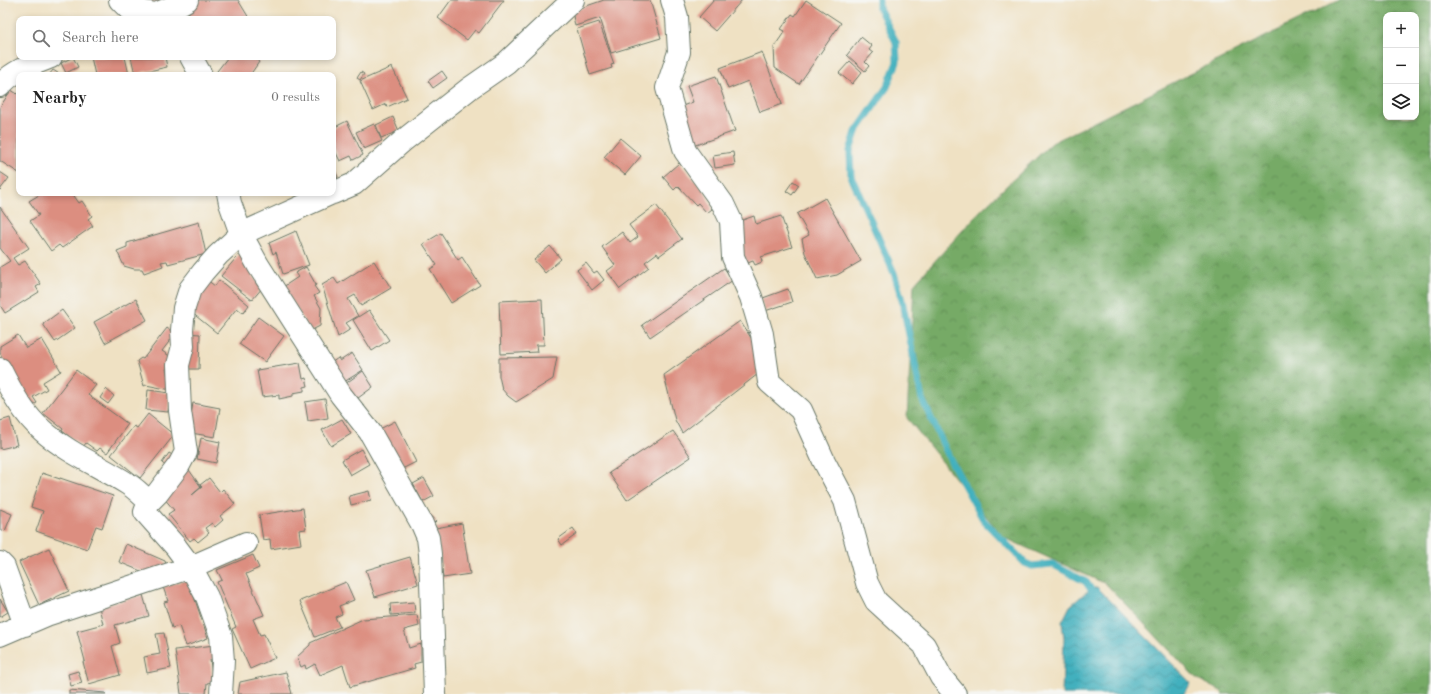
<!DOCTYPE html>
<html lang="en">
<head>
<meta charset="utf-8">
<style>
  body { margin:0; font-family:"Old Standard TT",serif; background:#f2f2f2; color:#222 }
  .controls { position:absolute; right:12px; top:12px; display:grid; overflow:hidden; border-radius:8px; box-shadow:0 2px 6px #0003 }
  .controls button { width:36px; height:36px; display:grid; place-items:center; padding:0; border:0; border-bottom:1px solid #e0e0e0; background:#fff; color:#222; font:20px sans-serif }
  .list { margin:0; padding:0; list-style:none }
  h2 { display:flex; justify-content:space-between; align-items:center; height:52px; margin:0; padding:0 16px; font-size:17px }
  h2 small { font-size:13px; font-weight:400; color:#767676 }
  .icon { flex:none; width:22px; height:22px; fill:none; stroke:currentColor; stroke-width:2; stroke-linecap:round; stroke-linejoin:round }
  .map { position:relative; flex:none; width:1431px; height:694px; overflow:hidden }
  .search { position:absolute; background:#fff; box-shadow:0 2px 6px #0003; left:16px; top:16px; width:320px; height:44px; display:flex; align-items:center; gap:10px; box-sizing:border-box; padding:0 14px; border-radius:8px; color:#767676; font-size:15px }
  .panel { position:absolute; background:#fff; box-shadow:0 2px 6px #0003; left:16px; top:72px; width:320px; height:124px; border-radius:8px }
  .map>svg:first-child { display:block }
  .forest { fill:url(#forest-crowns); stroke:#4a744d; fill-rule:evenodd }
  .water { fill:url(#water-waves); stroke:#307679 }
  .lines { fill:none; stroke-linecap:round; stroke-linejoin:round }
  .stream { stroke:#42b0be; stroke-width:7 }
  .building { fill:#dc8e80 }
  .minor-casing { stroke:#687666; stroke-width:24 }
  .minor { stroke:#fff; stroke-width:22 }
</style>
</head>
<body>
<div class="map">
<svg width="1431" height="694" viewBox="0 0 1431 694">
  <defs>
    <pattern id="forest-crowns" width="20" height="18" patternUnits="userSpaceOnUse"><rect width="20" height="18" fill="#76aa66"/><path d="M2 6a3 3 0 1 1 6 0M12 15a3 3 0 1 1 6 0" fill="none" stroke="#608c55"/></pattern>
    <pattern id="water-waves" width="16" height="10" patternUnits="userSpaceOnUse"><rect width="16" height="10" fill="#42b0be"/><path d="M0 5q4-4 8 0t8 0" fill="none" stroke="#37909b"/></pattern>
  </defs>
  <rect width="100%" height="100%" fill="#f6f6f2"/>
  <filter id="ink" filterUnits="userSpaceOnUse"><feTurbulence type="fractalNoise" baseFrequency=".025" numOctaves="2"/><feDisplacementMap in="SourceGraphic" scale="8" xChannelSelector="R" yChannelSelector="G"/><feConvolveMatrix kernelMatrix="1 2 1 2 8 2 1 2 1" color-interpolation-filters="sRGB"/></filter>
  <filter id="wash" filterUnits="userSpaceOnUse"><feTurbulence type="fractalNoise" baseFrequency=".012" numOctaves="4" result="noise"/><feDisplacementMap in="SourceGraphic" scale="16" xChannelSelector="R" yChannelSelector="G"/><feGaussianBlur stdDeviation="0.9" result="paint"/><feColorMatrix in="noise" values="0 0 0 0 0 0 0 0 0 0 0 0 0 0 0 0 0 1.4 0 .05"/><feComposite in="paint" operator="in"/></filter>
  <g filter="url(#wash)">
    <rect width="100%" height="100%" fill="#efe1c3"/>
    <!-- forest -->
    <path class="forest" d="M1339,0H1431V694H1223L1221,691L1196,678L1106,584L1003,537L907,418L914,284L983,208L1052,143ZM1386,15H1416V117H1386Z"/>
    <!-- water -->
    <path class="water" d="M1097,587L1191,683L1184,694H1062L1064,639L1062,622L1070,606L1085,593Z"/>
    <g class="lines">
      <!-- stream -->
      <path class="stream" d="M879,0V8L896,42L897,62L887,87L856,132L850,151L851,176L894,273L902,300L922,399L951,461L984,521L1025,563L1032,566L1052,564L1086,582L1094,594"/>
    </g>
    <g id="blocks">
      <!-- building -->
      <path class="building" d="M138,0H164L158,3L137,1Z
        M197,0H238L249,18L248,19H193L185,7Z
        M451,0H504L479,33L475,30L467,40L438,18Z
        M604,0H650L661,38L611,53L600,18L575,26L572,11Z
        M714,0H742L715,31L699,17Z
        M806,0L841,23L799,84L775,68L774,47L785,31L781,29L792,14L795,16Z
        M599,22L614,64L611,65L612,68L590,75L577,29Z
        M861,37L872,46L869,50L873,53L865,62L869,66L865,71L847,55Z
        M762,52L782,104L760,112L748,81L728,89L720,68Z
        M73,57L78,67L66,73L61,63Z
        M91,57H125L129,75H95Z
        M131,57H165L167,67L135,74Z
        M228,57H253L259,62L250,75H214Z
        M850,61L862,72L852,84L839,73Z
        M392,67L407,98L387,107L386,104L373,110L360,81Z
        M53,70L61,75H49Z
        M442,71L447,78L433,88L428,81Z
        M361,72L364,74L360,80L357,78Z
        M716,76L735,131L690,147L677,108L693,102L687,86Z
        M11,90L19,95V173L0,161V107Z
        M393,117L399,131L381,138L376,125Z
        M347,121L363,155L353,160L351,156L340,161L333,147V128Z
        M374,124L382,141L364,149L356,132Z
        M620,138L641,156L625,175L604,157Z
        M733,152L735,165L715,168L713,155Z
        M679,163L705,191L712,209L707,213L698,203L696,205L678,186L674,190L663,177Z
        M333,166L338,177L333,180Z
        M0,172L9,178L0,190Z
        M793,181L799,185L792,195L786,191Z
        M38,193H72L79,203L82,201L92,216L88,219L93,226L62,248L59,245L51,251L30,221L39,215L29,201L39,195Z
        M825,198L861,261L837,275L817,279L805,253L802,239L809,235L797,214Z
        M656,205L682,239L659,256L657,253L645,262L649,267L620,289L607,271L615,265L602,247L622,232L630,243L638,237L629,225Z
        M0,207L29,248L13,258L18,265L25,261L41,284L36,287L39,292L5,313L0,305V267L10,261L0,248Z
        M754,216L756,224L781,216L792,247L761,257L762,262L755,265L753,261L745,264L737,222Z
        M199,222L206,254L168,264L167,261L161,262L163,266L144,273L142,269H134L124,266L117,251L127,247V243Z
        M296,231L309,265L283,274L276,252L273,254L269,243Z
        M441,233L458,260L462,257L480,285L451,303L430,269L437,265L423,244Z
        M550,246L561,259L545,273L534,260Z
        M241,252L254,273L252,276L263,287L252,300L221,276Z
        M374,261L391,288L361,306L355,295L348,299L358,316L346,323L351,329L338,337L322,285L334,278L338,284Z
        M586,263L594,273L597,271L604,280L592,290L577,270Z
        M306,267L316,285L314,286L319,293L314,296L321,308L320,326L310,331L283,287L298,277L295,273Z
        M724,268L733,280L650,337L642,325Z
        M207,280L215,286L219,280L249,305L243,313L237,308L217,333L191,312L190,301Z
        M788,289L792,302L765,311L760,299Z
        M136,299L147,320L105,343L94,322Z
        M542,299L544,345H536L537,352L501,354L499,301Z
        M62,310L75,328L55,342L43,324Z
        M369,310L389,340L372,351L353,320Z
        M258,317L284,336L265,362L239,344Z
        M740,321L755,344L758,374L682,433L675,420L664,375Z
        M167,328L175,334L162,351L174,359L166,369L171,390L146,385L144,386L137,361L141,358L143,359Z
        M186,333L200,334L199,369H185Z
        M18,335L26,348L42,339L61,371L43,382L47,389L33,397L37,403L29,407L0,353V346Z
        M352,353L363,370L344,382L331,363L338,358L340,361Z
        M557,357L553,379L516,402L508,396L502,389L499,376V358Z
        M300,363L303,379L306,378L308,386L304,387V391L293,393V396L279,399V395L262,397L257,370Z
        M76,370L96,385L88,395L128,424L107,453L100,448L97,451L86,443L83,447L62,431L63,429L43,413Z
        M363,371L373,387L354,401L345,384Z
        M106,389L114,396L108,404L100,398Z
        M148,390L170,393L168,412L146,410Z
        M325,399L328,418L308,421L305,402Z
        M193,403L220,408L215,437L191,433L193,422L190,421Z
        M148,414L174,435L140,478L111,455L134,426L137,428Z
        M10,418L17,445L0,449V421Z
        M342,419L351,434L331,446L322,430Z
        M395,421L416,462L402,469L380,429Z
        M673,431L691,457L627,500L609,473Z
        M201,438L220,442L216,463L197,459Z
        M361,449L369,464L350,475L342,460Z
        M169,453L174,456L167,467L162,463Z
        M187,467L201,487L192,495L202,487L200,485L209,478L220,492L223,489L235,504L220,516L223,520L215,527L212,523L205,528L209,533L198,542L194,538L190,541L168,514L174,510L163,497Z
        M42,473L60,479V478L113,496L102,528L96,526L87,549L36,531L43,511L31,507Z
        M424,478L434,496L423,502L413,484Z
        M369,491L371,500L351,505L349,496Z
        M303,508L306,529L299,530L301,544L271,549L270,539L263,540L259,515Z
        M0,509L12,514L5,531L0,529Z
        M430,514L436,521L433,524L427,518Z
        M462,523L470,574L443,578L436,528Z
        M573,528L577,534L562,545L558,539Z
        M126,544L165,561L167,568L153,576L119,562Z
        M49,548L69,591L39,605L19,562Z
        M253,555L259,568L246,574L264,615L253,619L260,635L264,634L275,658L250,669L232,629L236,627L217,582L222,580L217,570Z
        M410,557L418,584L375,597L366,570Z
        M188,579L208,638L186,646L179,626L172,628L164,602L168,601L163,587Z
        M346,582L354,600L339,606L342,614L335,617L340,627L315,637L300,601Z
        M143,595L149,616L115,625L120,643L112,646L120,675L89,684L83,662L85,661L77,631L103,624L99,607Z
        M0,599L8,612L0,617Z
        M414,602L415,613L391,615L390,604Z
        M417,615L419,626L404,630L409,648L421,644V662L414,664L415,668L350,687L343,665L320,675L315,664L306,669L305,665L301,667L297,657L310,645V643L363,619Z
        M164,633L171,668L147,673L144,657L160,654L156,634Z
        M214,645L216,659L210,660L213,682L207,683L206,694H181L175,650Z
        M78,671L82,683L71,686L68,674Z
        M286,672L292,694H238L240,682Z
        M69,690L106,693V694H69Z"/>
    </g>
  </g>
  <g filter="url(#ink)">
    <use href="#blocks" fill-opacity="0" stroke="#687666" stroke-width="1"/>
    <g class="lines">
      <defs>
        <path id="minor" d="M120,0L129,9L155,14L162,19
          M672,0L677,17L679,52L667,88L685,151L723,204L731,221L733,257L751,297L762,334L769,382L801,410L824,461L845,501L867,583L876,601L924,645L941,677L955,694
          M144,19L180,4L187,0
          M191,57L201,75
          M0,86C12,71 33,64 51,57
          M228,193L230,203L241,234L258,265L341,395L370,432L422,524L428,538L430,554L435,694
          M333,193L354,184L404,140L470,88L506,63L573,0
          M0,369C11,391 24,415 43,431C68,453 100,466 128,484C136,489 143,496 149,502L145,512L176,547L191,567L207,597L221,636L223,661L221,694
          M149,502L157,494L179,465L186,452L180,411L178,365L183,346L182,330L184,308L190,289L203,272L218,255L241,234L332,193
          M0,563L4,567L25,625
          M0,635L49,614L191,567L246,543"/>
      </defs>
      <!-- minor casing -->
      <use href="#minor" class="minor-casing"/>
      <!-- minor -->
      <use href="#minor" class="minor"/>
    </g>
  </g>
</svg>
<div class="controls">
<button>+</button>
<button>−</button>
<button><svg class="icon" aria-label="layers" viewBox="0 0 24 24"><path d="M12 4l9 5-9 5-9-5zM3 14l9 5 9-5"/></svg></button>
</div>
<div class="search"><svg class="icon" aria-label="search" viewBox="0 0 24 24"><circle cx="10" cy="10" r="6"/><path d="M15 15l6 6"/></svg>Search here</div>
<section class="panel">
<h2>Nearby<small>0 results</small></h2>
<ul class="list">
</ul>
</section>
</div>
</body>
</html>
